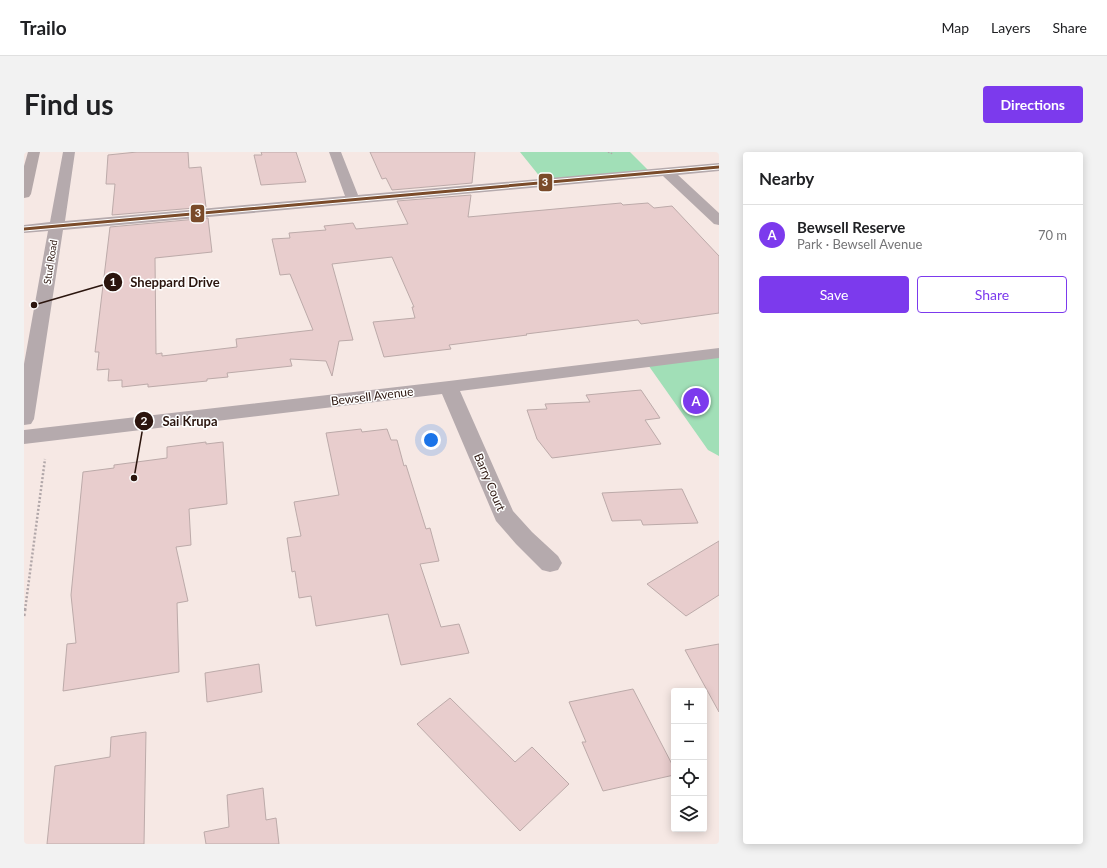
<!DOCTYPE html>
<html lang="en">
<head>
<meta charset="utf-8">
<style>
  body { margin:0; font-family:Lato,sans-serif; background:#f2f2f2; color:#202124 }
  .controls { position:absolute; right:12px; bottom:12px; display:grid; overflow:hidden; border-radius:4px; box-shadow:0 2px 10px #0003 }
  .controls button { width:36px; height:36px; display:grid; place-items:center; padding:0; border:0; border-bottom:1px solid #e0e0e0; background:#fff; color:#202124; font:20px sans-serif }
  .you { position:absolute; left:407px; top:288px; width:14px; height:14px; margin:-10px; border:3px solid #fff; border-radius:50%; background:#1a73e8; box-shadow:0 0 0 6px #1a73e833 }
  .badge { display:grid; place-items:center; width:26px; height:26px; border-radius:50%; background:#7c3aed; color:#fff; font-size:13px; font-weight:700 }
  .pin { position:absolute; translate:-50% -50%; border:2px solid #fff; box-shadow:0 1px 4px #0006 }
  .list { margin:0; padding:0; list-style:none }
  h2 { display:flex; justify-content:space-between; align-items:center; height:52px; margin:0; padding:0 16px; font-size:17px }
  h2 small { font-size:13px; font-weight:400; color:#757577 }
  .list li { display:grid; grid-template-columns:26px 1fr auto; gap:12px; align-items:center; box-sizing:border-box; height:60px; padding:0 16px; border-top:1px solid #e0e0e0 }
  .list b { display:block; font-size:15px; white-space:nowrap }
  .list p { margin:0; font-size:13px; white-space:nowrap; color:#757577 }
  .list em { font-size:13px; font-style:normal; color:#757577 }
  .actions { display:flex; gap:8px; padding:12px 16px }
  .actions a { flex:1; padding:9px 0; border:1px solid #7c3aed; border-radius:4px; text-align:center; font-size:14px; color:#7c3aed }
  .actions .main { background:#7c3aed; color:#fff }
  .icon { flex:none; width:22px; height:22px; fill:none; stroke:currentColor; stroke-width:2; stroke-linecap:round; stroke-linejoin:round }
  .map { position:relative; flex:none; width:695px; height:692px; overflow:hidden; border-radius:4px }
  header { display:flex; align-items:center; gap:24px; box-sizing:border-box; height:56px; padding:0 20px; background:#fff; border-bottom:1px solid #e0e0e0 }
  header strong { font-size:19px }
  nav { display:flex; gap:22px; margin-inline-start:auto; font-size:14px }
  .intro { display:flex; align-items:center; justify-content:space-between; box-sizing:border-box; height:96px; padding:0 24px }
  h1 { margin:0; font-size:28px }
  .button { padding:10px 18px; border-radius:4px; background:#7c3aed; color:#fff; font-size:14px; font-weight:700 }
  main { display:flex; gap:24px; padding:0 24px }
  aside { flex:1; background:#fff; border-radius:4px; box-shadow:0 2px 10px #0003 }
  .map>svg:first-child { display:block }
  .green { fill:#a1dfb7 }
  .building { fill:#e8cdcd; stroke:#bcaaa9 }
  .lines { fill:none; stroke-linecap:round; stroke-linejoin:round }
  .path-far2 { stroke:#b1a7a9; stroke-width:1.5; stroke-dasharray:1.5 1.5; stroke-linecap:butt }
  .path-far1 { stroke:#b1a7a9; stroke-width:2.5; stroke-dasharray:2 2; stroke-linecap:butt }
  .path { stroke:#b1a7a9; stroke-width:3; stroke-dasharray:2.5 2.5; stroke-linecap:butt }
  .minor { fill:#b5aaad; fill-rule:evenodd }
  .highway { fill:#b3a7a8; fill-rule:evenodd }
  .bus-1-casing { stroke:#fff; stroke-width:5 }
  .bus-1 { stroke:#7a4b2a; stroke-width:3 }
  .labels { text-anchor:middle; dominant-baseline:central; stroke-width:3; stroke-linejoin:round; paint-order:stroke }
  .far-street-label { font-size:10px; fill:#2b150e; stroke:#fff }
  .street-label { font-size:12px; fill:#2b150e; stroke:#fff }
  .leader { fill:none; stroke:#2b150e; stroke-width:1.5 }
  .callout-dot { fill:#2b150e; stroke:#fff; stroke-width:1.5 }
  .mark-label { font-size:12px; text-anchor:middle; font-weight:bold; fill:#fff }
  .callout-label { font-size:13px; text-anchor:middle; font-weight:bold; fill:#2b150e; stroke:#fff; stroke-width:3; stroke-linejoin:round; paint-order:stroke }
  .line-badge { stroke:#fff; stroke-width:1.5 }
  .badge-label { font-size:11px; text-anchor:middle; font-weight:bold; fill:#fff }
</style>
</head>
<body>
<header>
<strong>Trailo</strong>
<nav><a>Map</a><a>Layers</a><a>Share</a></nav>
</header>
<div class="intro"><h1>Find us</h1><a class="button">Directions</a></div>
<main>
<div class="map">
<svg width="695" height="692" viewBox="0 0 695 692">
  <rect width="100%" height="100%" fill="#f6e8e4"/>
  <!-- green -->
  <path class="green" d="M496,0H606L627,21L521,31Z
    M695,201V304L684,298L622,210Z"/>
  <!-- building -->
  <path class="building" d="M113,0H164L165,16L177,15L182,55L88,63L91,32H82L84,3Z
    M237,0H272L282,30L237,33L230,3H238Z
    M346,0H451L448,31L368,38L362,26L358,27Z
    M447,43L444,65L597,51L599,53L624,51L630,56L648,54L695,104V161L617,172L614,168L502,182L503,183L425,193L427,197L360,205L349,170L391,166L388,155H390L368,105L308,112L329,188L315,189L308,224L302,209L266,207L268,214L203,221L204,225L183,227V229L124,235V232L98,235V228L84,229L85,217L73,218L75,200H71L86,75L184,66L188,100L131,106L132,202L138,201V204L213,195L212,187L289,178L266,122L256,123L248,87L266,86L265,81L302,78L300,74L329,71L332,77L384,72L373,49Z
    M617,238L636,266L621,268L637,292L528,306L513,287L503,258L523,257L521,252L566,250L562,243Z
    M337,277L338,280L363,277L367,288H373L380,314L382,313L402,377L406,376L415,409L396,412L417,475L435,472L445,501L377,513L364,462L292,474L287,444L275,446L271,419L268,420L263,386L277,384L270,350L315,343L302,281Z
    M182,290V292L199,290L203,352L165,357L167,393L152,395L164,449L153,451L155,520L39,539L43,492L52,491L47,443L59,320L90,316V313L143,306V295Z
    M658,337L674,371L619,373L617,368L588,369L578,341Z
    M695,389V443L662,464L623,432Z
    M695,492V560L661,498Z
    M235,512L238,540L183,550L181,521Z
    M609,537L650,616V623L579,639L558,590H562L545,550Z
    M426,546L491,610L508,595L545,632L496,679L393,572Z
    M122,580L120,692H23L31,614L86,605L87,585Z
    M239,636L242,668L252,666L255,692H182L180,680L205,675L203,643Z"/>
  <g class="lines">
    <!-- path-far2 -->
    <path class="path-far2" d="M584,0L589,2"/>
    <!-- path-far1 -->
    <path class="path-far1" d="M1,458L21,307"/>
    <!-- path -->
    <path class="path" d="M0,464L1,457"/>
    <!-- minor -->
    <path class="minor" d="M39,0H51L41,69L321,44L305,0H317L334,43L695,11V19L654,23L695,61V73L690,72L639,24L39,78L10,267L7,272L0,273V212L24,79L0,81V73L26,70Z
      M695,196V206L436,239L489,359L508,380L534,404L538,411L534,418L526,420L518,418L492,392L472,369L418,242L0,292V278L425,229Z"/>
    <!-- highway -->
    <path class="highway" d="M4,0H16L7,42L5,45L0,46V14Z"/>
    <defs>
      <path id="bus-1" d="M0,77L695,15"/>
    </defs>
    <!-- bus-1 casing -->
    <use href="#bus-1" class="bus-1-casing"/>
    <!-- bus-1 -->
    <use href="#bus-1" class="bus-1"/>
  </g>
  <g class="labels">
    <!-- far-street labels -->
    <g class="far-street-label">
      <text transform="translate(26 110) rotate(-81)">Stud Road</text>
    </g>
    <!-- street labels -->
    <g class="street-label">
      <text transform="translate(348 244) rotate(-7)">Bewsell Avenue</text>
      <text transform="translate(466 330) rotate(67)">Barry Court</text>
    </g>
  </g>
  <!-- callouts -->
  <path class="leader" d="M10 153L89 130M110 326L120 269"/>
  <g class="callout-dot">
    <circle cx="10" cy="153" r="4"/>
    <circle cx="110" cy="326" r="4"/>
    <circle cx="89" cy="130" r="10"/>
    <circle cx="120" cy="269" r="10"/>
  </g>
  <g class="mark-label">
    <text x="89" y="134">1</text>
    <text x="120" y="273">2</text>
  </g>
  <g class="callout-label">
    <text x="151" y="135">Sheppard Drive</text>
    <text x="166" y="274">Sai Krupa</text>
  </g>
  <g class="line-badge">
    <rect x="514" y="21" width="15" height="19" rx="4" fill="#7a4b2a"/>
    <rect x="166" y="52" width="15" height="19" rx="4" fill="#7a4b2a"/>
  </g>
  <g class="badge-label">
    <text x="521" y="34">3</text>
    <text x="174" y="65">3</text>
  </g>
</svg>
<div class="controls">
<button>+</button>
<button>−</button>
<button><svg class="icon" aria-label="locate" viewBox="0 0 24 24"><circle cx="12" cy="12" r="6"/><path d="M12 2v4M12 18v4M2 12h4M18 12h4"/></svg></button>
<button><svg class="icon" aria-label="layers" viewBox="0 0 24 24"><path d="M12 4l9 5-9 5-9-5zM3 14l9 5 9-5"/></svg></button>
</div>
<div class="you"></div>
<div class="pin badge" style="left:672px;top:249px">A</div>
</div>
<aside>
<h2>Nearby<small></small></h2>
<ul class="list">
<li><span class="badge">A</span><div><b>Bewsell Reserve</b><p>Park · Bewsell Avenue</p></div><em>70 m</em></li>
</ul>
<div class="actions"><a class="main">Save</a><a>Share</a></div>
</aside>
</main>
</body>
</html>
